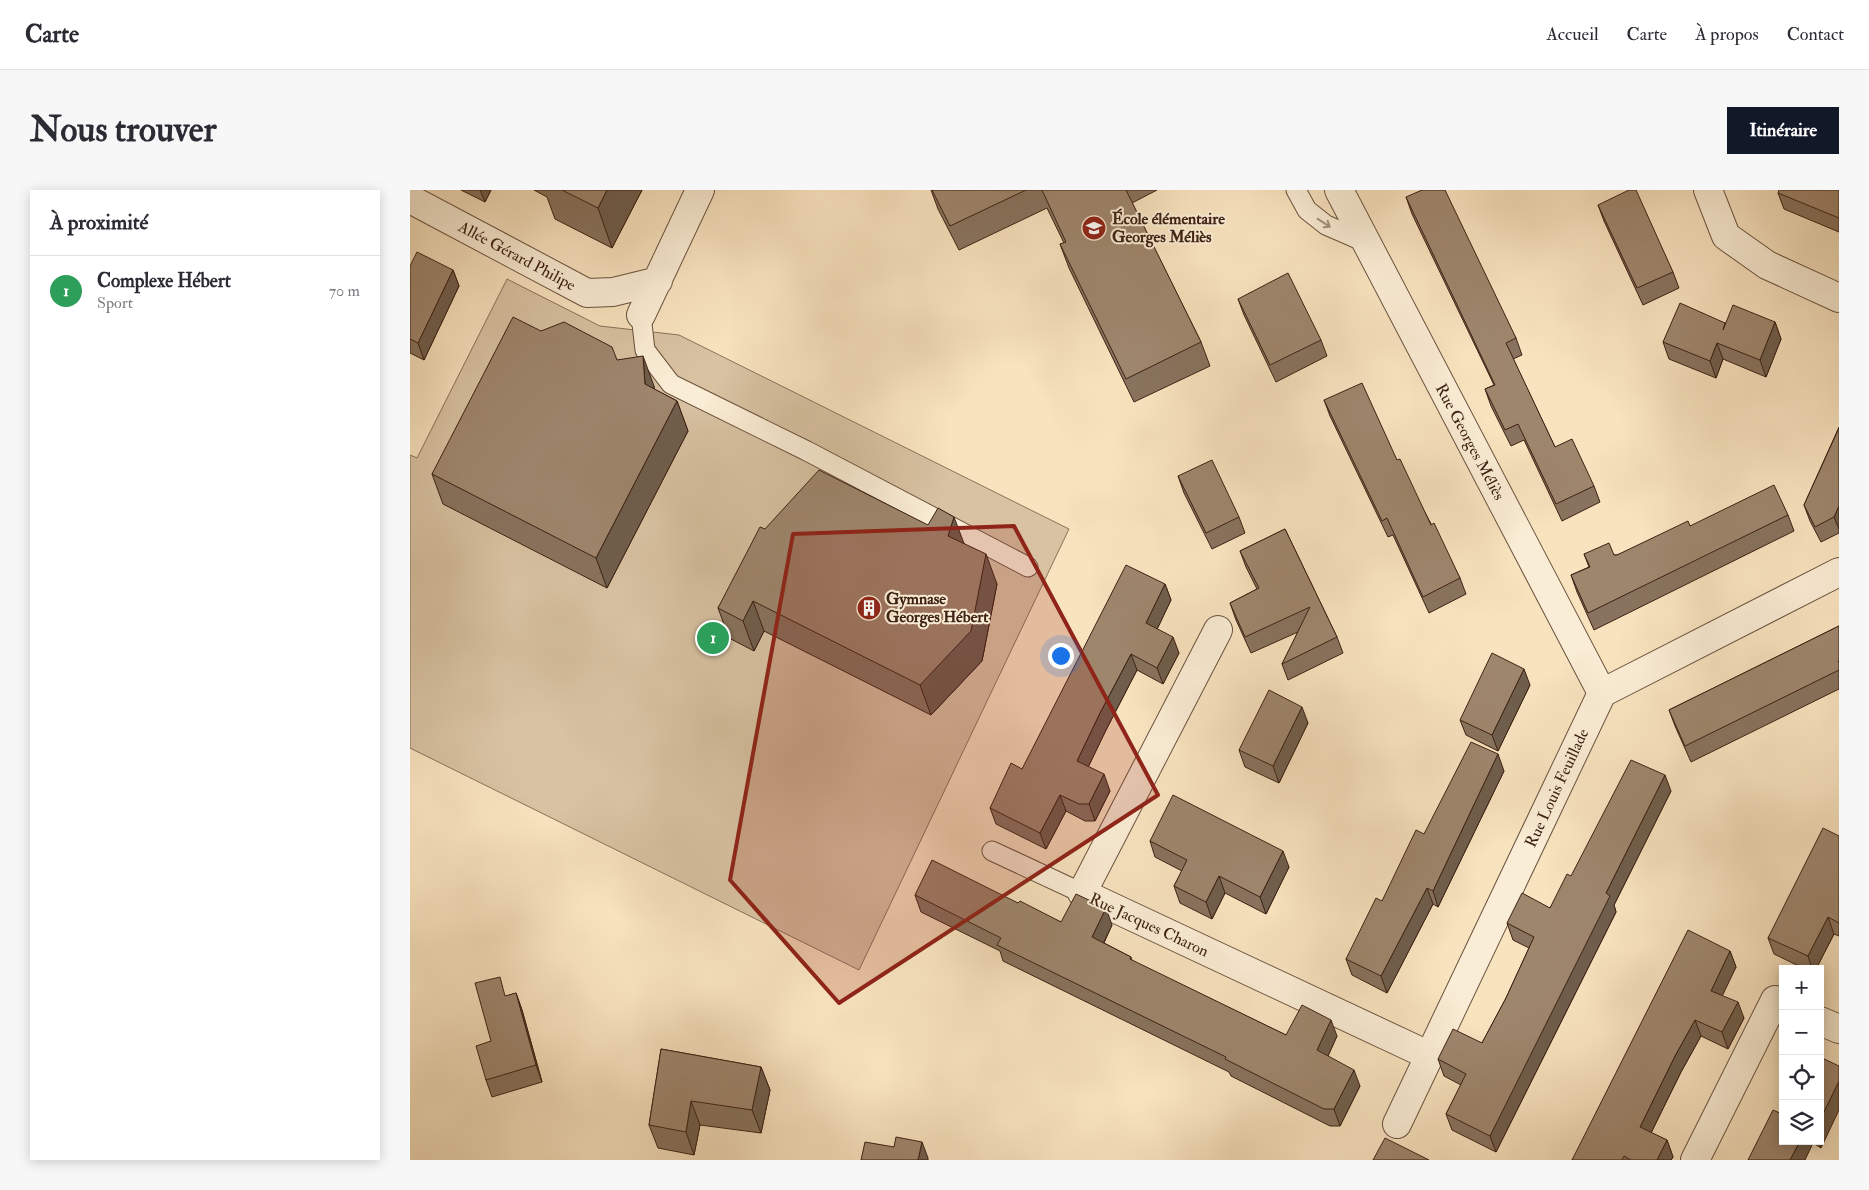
<!DOCTYPE html>
<html lang="fr">
<head>
<meta charset="utf-8">
<style>
  body { margin:0; font-family:"IM FELL Double Pica",serif; background:#f7f7f7; color:#2b2b33 }
  .controls { position:absolute; right:15px; bottom:15px; display:grid; overflow:hidden; border-radius:0px; box-shadow:0 2px 12px #0003 }
  .controls button { width:45px; height:45px; display:grid; place-items:center; padding:0; border:0; border-bottom:1px solid #e1e1e2; background:#fff; color:#2b2b33; font:25px sans-serif }
  .you { position:absolute; left:650px; top:465px; width:18px; height:18px; margin:-12px; border:4px solid #fff; border-radius:50%; background:#1a73e8; box-shadow:0 0 0 8px #1a73e833 }
  .badge { display:grid; place-items:center; width:32px; height:32px; border-radius:50%; background:#111827; color:#fff; font-size:16px; font-weight:700 }
  .pin { position:absolute; translate:-50% -50%; border:2px solid #fff; box-shadow:0 1px 5px #0006 }
  .list { margin:0; padding:0; list-style:none }
  h2 { display:flex; justify-content:space-between; align-items:center; height:65px; margin:0; padding:0 20px; font-size:21px }
  h2 small { font-size:16px; font-weight:400; color:#7c7c81 }
  .list li { display:grid; grid-template-columns:32px 1fr auto; gap:15px; align-items:center; box-sizing:border-box; height:70px; padding:0 20px; border-top:1px solid #e1e1e2 }
  .list b { display:block; font-size:19px; white-space:nowrap }
  .list p { margin:0; font-size:16px; white-space:nowrap; color:#7c7c81 }
  .list em { font-size:16px; font-style:normal; color:#7c7c81 }
  .icon { flex:none; width:28px; height:28px; fill:none; stroke:currentColor; stroke-width:2; stroke-linecap:round; stroke-linejoin:round }
  .map { position:relative; flex:none; width:1429px; height:970px; overflow:hidden; border-radius:0px }
  header { display:flex; align-items:center; gap:30px; box-sizing:border-box; height:70px; padding:0 25px; background:#fff; border-bottom:1px solid #e1e1e2 }
  header strong { font-size:24px }
  nav { display:flex; gap:28px; margin-inline-start:auto; font-size:18px }
  .intro { display:flex; align-items:center; justify-content:space-between; box-sizing:border-box; height:120px; padding:0 30px }
  h1 { margin:0; font-size:35px }
  .button { padding:12px 22px; border-radius:0px; background:#111827; color:#fff; font-size:18px; font-weight:700 }
  main { display:flex; gap:30px; padding:0 30px }
  aside { flex:1; background:#fff; border-radius:0px; box-shadow:0 2px 12px #0003 }
  .map>svg:first-child { display:block }
  .pitch { fill:#d8c2a2; stroke:#8a725b }
  .lines { fill:none; stroke-linecap:round; stroke-linejoin:round }
  .lane-casing { stroke:#6c523f; stroke-width:21 }
  .street-casing { stroke:#6c523f; stroke-width:30 }
  .lane { stroke:#faedd5; stroke-width:19 }
  .street { stroke:#faedd5; stroke-width:28 }
  .wall { fill:#88735e; stroke:#3d2114 }
  .shaded-wall { fill:#6f5e4c; stroke:#3d2114 }
  .building { fill:#9e866d; stroke:#3d2114 }
  .oneway { stroke:#a5917e }
  .marked { fill:#8f2418; fill-opacity:0.2; stroke:#8f2418; stroke-width:4; stroke-linejoin:round }
  .labels { text-anchor:middle; dominant-baseline:central; stroke-width:4; stroke-linejoin:round; paint-order:stroke }
  .poi-label { font-size:16px; font-weight:bold; fill:#3d2114; stroke:#faedd5; text-anchor:start }
  .street-label { font-size:16px; fill:#3d2114; stroke:#faedd5 }
</style>
</head>
<body>
<header>
<strong>Carte</strong>
<nav><a>Accueil</a><a>Carte</a><a>À propos</a><a>Contact</a></nav>
</header>
<div class="intro"><h1>Nous trouver</h1><a class="button">Itinéraire</a></div>
<main>
<aside>
<h2>À proximité<small></small></h2>
<ul class="list">
<li><span class="badge" style="background:#2e9e5b">1</span><div><b>Complexe Hébert</b><p>Sport</p></div><em>70 m</em></li>
</ul>
</aside>
<div class="map">
<svg width="1429" height="970" viewBox="0 0 1429 970">
  <rect width="100%" height="100%" fill="#f8e3bf"/>
  <filter id="stains"><feTurbulence type="fractalNoise" baseFrequency=".004" numOctaves="4"/><feColorMatrix values="0 0 0 0 .2 0 0 0 0 .09 0 0 0 0 .02 0 0 0 .5 -.17"/></filter>
  <radialGradient id="worn" r=".72"><stop offset=".6" stop-color="#630" stop-opacity="0"/><stop offset="1" stop-color="#630" stop-opacity=".3"/></radialGradient>
  <!-- pitch -->
  <path class="pitch" d="M97,89L190,136L269,145L659,339L449,780L0,558V265L7,268Z"/>
  <g class="lines">
    <defs>
      <path id="lane" d="M886,0L897,20L916,35L955,52
        M231,125L235,160L261,194L397,261L618,377
        M582,661L672,703"/>
      <path id="street" d="M929,0L1192,503
        M1298,0L1316,46L1357,75L1429,108
        M0,9L177,103L203,102L248,91
        M231,125L290,0
        M808,440L672,703L1020,866
        M1410,831L1429,839
        M987,934L1192,503L1429,382
        M1285,970L1365,810L1373,814"/>
    </defs>
    <!-- lane casing -->
    <use href="#lane" class="lane-casing"/>
    <!-- street casing -->
    <use href="#street" class="street-casing"/>
    <!-- lane -->
    <use href="#lane" class="lane"/>
    <!-- street -->
    <use href="#street" class="street"/>
  </g>
  <!-- wall -->
  <path class="wall" d="M51,0H81L75,12Z
    M124,0H232L202,58L145,29L137,7Z
    M521,0H747L722,13L791,152L800,176L724,212L659,78L650,54L654,53L637,18L549,60L528,19Z
    M1429,0V42L1374,19L1368,3Z
    M996,7L1106,148L1112,165L1103,169L1145,257L1184,296L1190,312L1152,331L1114,250L1101,256L1081,216L1075,199L1084,195L1002,24Z
    M1188,15L1263,82L1269,98L1233,115L1194,31Z
    M0,76L43,80L49,96L14,170L0,163Z
    M828,109L911,150L917,166L866,192L834,125Z
    M1365,132L1371,149L1356,187L1313,169L1306,188L1259,169L1253,152L1315,133Z
    M131,141L207,170L244,196V199L267,211L278,241L197,398L33,314L22,284Z
    M914,210L987,270L1050,388L1056,404L1019,423L983,345L978,347L920,226Z
    M1429,237V343L1411,352L1400,331L1394,315Z
    M768,286L829,327L835,343L802,359L774,303Z
    M1378,325L1384,341L1184,440L1167,402L1161,385L1179,377L1174,364L1207,365L1280,336Z
    M355,339L554,353L587,394L572,471L521,525L354,441L344,461L319,448L308,418Z
    M875,339L927,447L933,463L878,490L872,474L888,442L841,463L826,430L820,413L847,399L836,377L830,361Z
    M755,394L761,410L747,439L769,463L753,494L727,480L696,540L678,577L700,601L685,631H675L656,621L636,659L586,634L580,618L612,579Z
    M1429,436V499L1281,572L1265,536L1259,520Z
    M1120,495L1088,561L1056,545L1050,530Z
    M898,533L869,593L835,577L829,560Z
    M1094,581L1028,717L1023,714L977,803L942,785L936,769L1014,644Z
    M1261,601L1204,715L1206,722L1086,962L1042,940L1036,924L1051,895L1034,886L1028,869L1072,853L1096,808L1119,758L1103,750L1097,733L1140,718L1161,686Z
    M1429,646V746L1424,744L1406,779H1395L1364,764L1358,748Z
    M740,651L879,677L856,724L815,703L802,729L770,713L764,696L772,681L745,667Z
    M505,705L608,713L651,732L702,735L694,753L721,767L722,771L876,845L927,846L918,866L950,896L930,936H920L821,886L819,882L593,771L590,761L511,722Z
    M1320,761L1326,777L1312,805L1334,828L1318,859L1291,846L1271,882L1241,943L1257,950L1263,967L1261,970H1162Z
    M106,803L112,820L132,892L82,907L76,890L81,851L97,806Z
    M251,859L351,877L360,900L351,943L290,935L284,965L248,958L239,935Z
    M1373,951H1410L1411,958L1403,953Z"/>
  <!-- shaded-wall -->
  <path class="shaded-wall" d="M70,0H81L75,12Z
    M197,0H232L202,58L188,18Z
    M43,80L49,96L14,170L8,153Z
    M1365,132L1371,149L1356,187L1350,170Z
    M1307,153L1313,169L1306,188L1300,171Z
    M233,166L244,196L246,224L235,194Z
    M267,211L278,241L197,398L186,368Z
    M1429,316V339L1424,327Z
    M544,327L555,356L538,346Z
    M576,364L587,394L572,471L521,525L510,495Z
    M755,394L761,410L742,450L736,433Z
    M343,411L354,441L344,461L333,431Z
    M763,447L769,463L753,494L747,478Z
    M721,464L727,480L696,540L673,588L667,571L690,523Z
    M1114,479L1120,495L1088,561L1082,545Z
    M892,517L898,533L869,593L863,576Z
    M1088,564L1094,581L1028,717L1023,701Z
    M694,584L700,601L685,631L679,614Z
    M1255,585L1261,601L1204,715L1206,722L1086,962L1080,946L1196,703Z
    M650,605L656,621L636,659L630,643Z
    M873,661L879,677L856,724L850,707Z
    M809,686L815,703L802,729L796,712Z
    M1017,698L1023,714L977,803L971,786Z
    M696,718L702,735L688,764L682,747Z
    M1418,727L1424,744L1406,779H1402L1398,766Z
    M1320,761L1326,777L1307,817L1301,801Z
    M106,803L112,820L132,892L126,875Z
    M1328,812L1334,828L1318,859L1312,842Z
    M921,830L927,846L913,877L907,860Z
    M1285,830L1291,846L1271,882L1236,953L1230,937L1265,866Z
    M351,877L360,900L351,943L342,920Z
    M944,880L950,896L930,936L924,919Z
    M1429,891V920L1411,958L1408,951H1410V930Z
    M281,911L290,935L284,965L276,942Z
    M1257,950L1263,967L1261,970H1247Z
    M1390,951H1402L1403,953L1395,970H1380Z
    M512,952L518,968V970H508Z"/>
  <!-- building -->
  <path class="building" d="M152,0H197L188,18Z
    M522,0H616L540,36Z
    M632,0H716L791,152L716,189L650,54L656,52Z
    M1012,0H1035L1106,148L1096,153L1145,257L1162,249L1184,296L1146,314L1108,234L1095,240L1075,199L1085,195L996,7Z
    M1219,0H1226L1263,82L1227,98L1188,15Z
    M1369,0H1429V28L1368,3Z
    M7,62L43,80L8,153L0,149V76Z
    M878,83L911,150L860,175L828,109Z
    M1270,113L1315,133L1313,140L1323,115L1365,132L1350,170L1307,153L1300,171L1253,152Z
    M103,127L131,141L154,132L202,157L207,170L233,166L235,194L267,211L186,368L22,284Z
    M952,193L987,270L990,269L1021,335L1024,333L1050,388L1013,407L977,328L972,331L914,210Z
    M1429,238V316L1424,327L1405,337L1394,315Z
    M802,270L829,327L796,343L768,286Z
    M409,280L518,335L528,318L544,327L538,346L576,364L561,441L510,495L343,411L333,431L308,418L350,337L355,339Z
    M1364,295L1378,325L1178,423L1161,385L1180,377L1174,364L1199,353L1204,365H1207L1278,331L1280,336Z
    M875,339L927,447L872,474L900,417L835,447L820,413L849,398L830,361Z
    M716,375L755,394L736,433L763,447L747,478L721,464L690,523L667,571L694,584L679,614H669L650,605L630,643L580,618L601,573L612,579Z
    M1429,436V471H1428L1429,473V480L1275,556L1259,520Z
    M1082,463L1114,479L1082,545L1050,530Z
    M859,500L892,517L863,576L829,560Z
    M1061,552L1088,564L1023,701L1017,698L971,786L936,769L966,708L972,711L1006,640L1014,644Z
    M1221,570L1255,585L1196,703L1200,706L1080,946L1036,924L1056,884L1028,869L1043,839L1072,853L1096,808L1124,747L1097,733L1112,703L1140,718L1157,684L1161,686Z
    M763,605L873,661L850,707L809,686L796,712L764,696L777,670L740,651Z
    M1413,638L1429,646V733L1418,727L1398,766L1358,748Z
    M522,670L608,713L610,711L651,732L666,704L696,718L682,747L721,767L720,769L876,845L892,815L921,830L907,860L944,880L924,919H914L815,869L816,867L587,755L591,748L505,705Z
    M1278,740L1320,761L1301,801L1328,812L1312,842L1285,830L1265,866L1230,937L1257,950L1247,970H1221L1214,966L1212,970H1162Z
    M90,787L95,806L106,803L126,875L76,890L66,856L81,851L65,793Z
    M251,859L351,877L342,920L281,911L276,942L239,935Z
    M1410,867L1429,876V891L1410,930Z
    M1363,920L1372,924L1373,922V951H1390L1380,970H1338Z
    M486,947L512,952L508,970H451L455,952L484,957Z
    M975,948L1019,970H963Z"/>
  <!-- one-way arrows -->
  <defs><path id="oneway-shaft" d="M-6 0H5M1.5-3L5.5 0L1.5 3" fill="none" stroke-width="1.6" stroke-linecap="round" stroke-linejoin="round" transform="scale(1.25)"/></defs>
  <use class="oneway" href="#oneway-shaft" transform="translate(914 33) rotate(33)"/>
  <!-- marked area -->
  <path class="marked" d="M604,336L748,605L429,813L320,690L383,344Z"/>
  <!-- icons -->
  <defs>
    <symbol id="school-disc" viewBox="-11 -11 22 22"><circle r="9.5" fill="#8f2418" stroke="#faedd5"/><path d="M0-5L7-2L0 1L-7-2ZM-4 1L0 2.5L4 1V4Q0 6-4 4Z" fill="#fff"/></symbol>
    <symbol id="building-disc" viewBox="-11 -11 22 22"><circle r="9.5" fill="#8f2418" stroke="#faedd5"/><path d="M-4-6H4V6H1V3H-1V6H-4ZM-2.5-4.3h1.7v1.8h-1.7ZM.8-4.3h1.7v1.8H.8ZM-2.5-1h1.7V.8h-1.7ZM.8-1h1.7V.8H.8Z" fill="#fff"/></symbol>
  </defs>
  <g fill-rule="evenodd">
    <use href="#school-disc" x="670" y="24" width="28" height="28"/>
    <use href="#building-disc" x="445" y="404" width="28" height="28"/>
  </g>
  <g class="labels">
    <!-- poi labels -->
    <g class="poi-label">
      <text x="702" y="29">École élémentaire<tspan x="702" dy="18">Georges Méliès</tspan></text>
      <text x="476" y="409">Gymnase<tspan x="476" dy="18">Georges Hébert</tspan></text>
    </g>
    <!-- street labels -->
    <g class="street-label">
      <text transform="translate(107 66) rotate(28)">Allée Gérard Philipe</text>
      <text transform="translate(1060 252) rotate(62)">Rue Georges Méliès</text>
      <text transform="translate(1147 598) rotate(-65)">Rue Louis Feuillade</text>
      <text transform="translate(739 735) rotate(25)">Rue Jacques Charon</text>
    </g>
  </g>
  <rect width="100%" height="100%" filter="url(#stains)"/>
  <rect width="100%" height="100%" fill="url(#worn)"/>
</svg>
<div class="controls">
<button>+</button>
<button>−</button>
<button><svg class="icon" aria-label="locate" viewBox="0 0 24 24"><circle cx="12" cy="12" r="6"/><path d="M12 2v4M12 18v4M2 12h4M18 12h4"/></svg></button>
<button><svg class="icon" aria-label="layers" viewBox="0 0 24 24"><path d="M12 4l9 5-9 5-9-5zM3 14l9 5 9-5"/></svg></button>
</div>
<div class="you"></div>
<div class="pin badge" style="left:303px;top:448px;background:#2e9e5b">1</div>
</div>
</main>
</body>
</html>
